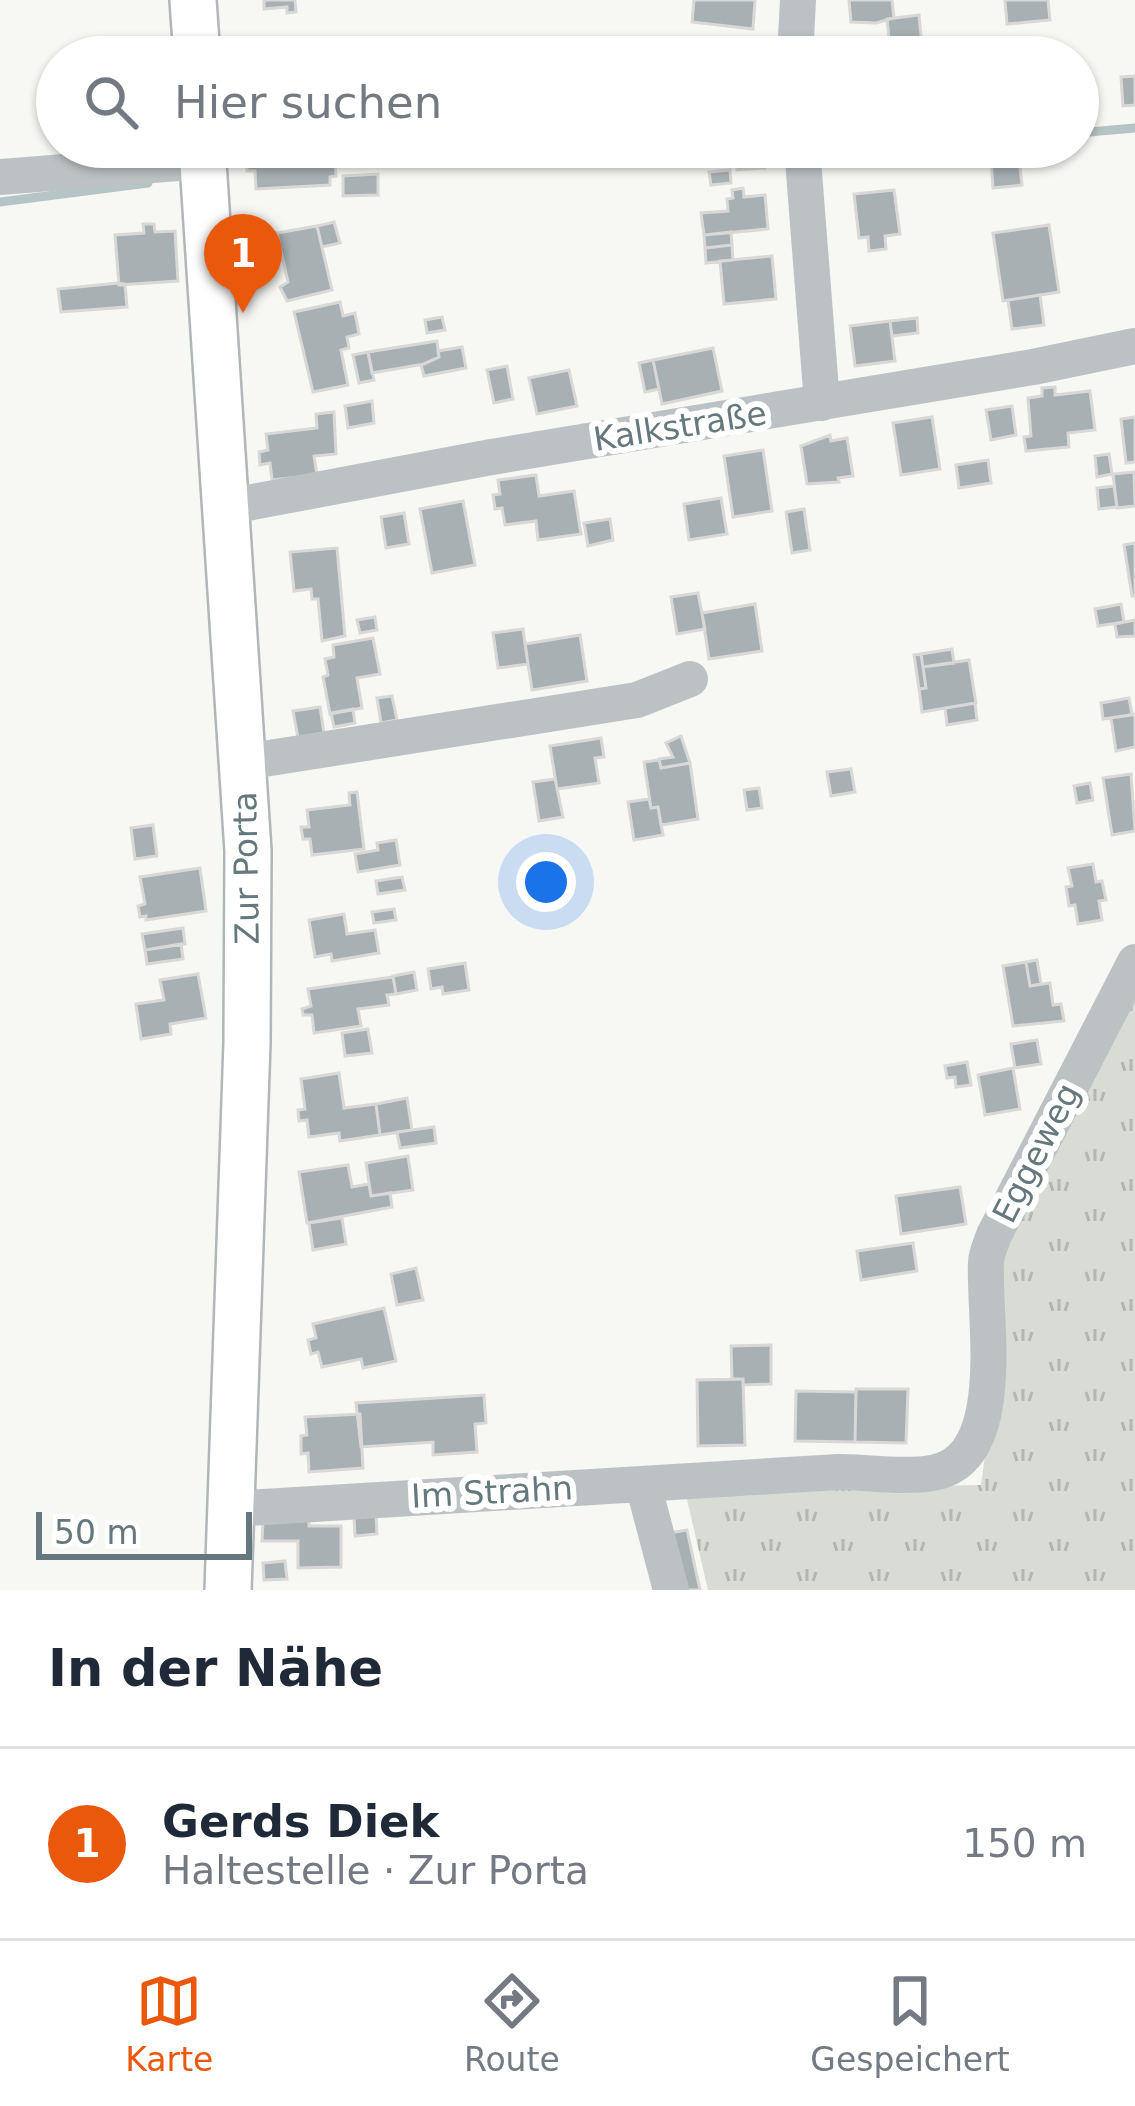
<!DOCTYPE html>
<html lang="de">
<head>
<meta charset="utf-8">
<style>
  body { margin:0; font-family:"DejaVu Sans",sans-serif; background:#f2f2f3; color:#1f2937 }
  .scale { position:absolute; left:36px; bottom:30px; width:216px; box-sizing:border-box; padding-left:12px; border:6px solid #65787d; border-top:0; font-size:33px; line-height:42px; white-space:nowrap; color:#65787d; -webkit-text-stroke:9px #fff; paint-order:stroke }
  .you { position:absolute; left:546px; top:882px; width:42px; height:42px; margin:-30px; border:9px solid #fff; border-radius:50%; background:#1a73e8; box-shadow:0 0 0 18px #1a73e833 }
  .badge { display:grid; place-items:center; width:78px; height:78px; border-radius:50%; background:#ea580c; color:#fff; font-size:39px; font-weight:700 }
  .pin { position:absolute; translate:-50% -99px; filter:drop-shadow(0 3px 6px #0008) }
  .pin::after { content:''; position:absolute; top:63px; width:42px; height:36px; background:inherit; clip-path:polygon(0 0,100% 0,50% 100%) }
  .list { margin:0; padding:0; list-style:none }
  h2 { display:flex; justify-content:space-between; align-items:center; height:156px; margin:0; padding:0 48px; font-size:51px }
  h2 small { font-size:39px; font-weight:400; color:#747a83 }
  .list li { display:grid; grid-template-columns:78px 1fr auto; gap:36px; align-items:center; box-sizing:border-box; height:192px; padding:0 48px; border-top:3px solid #e0e1e3 }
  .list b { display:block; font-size:45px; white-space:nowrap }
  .list p { margin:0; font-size:39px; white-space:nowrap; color:#747a83 }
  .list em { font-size:39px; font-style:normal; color:#747a83 }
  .icon { flex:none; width:66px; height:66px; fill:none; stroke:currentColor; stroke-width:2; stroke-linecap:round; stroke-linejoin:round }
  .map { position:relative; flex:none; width:1135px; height:1590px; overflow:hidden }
  .search { position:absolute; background:#fff; box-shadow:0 3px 9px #0004; left:36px; right:36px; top:36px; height:132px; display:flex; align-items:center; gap:30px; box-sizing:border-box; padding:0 42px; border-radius:66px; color:#747a83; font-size:45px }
  .sheet { height:348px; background:#fff }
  nav { display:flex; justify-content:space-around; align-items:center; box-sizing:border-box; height:168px; border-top:3px solid #e0e1e3; background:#fff; font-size:33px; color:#747a83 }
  nav a { display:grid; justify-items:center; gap:6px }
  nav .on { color:#ea580c }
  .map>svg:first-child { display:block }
  .grass { fill:url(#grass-tufts) }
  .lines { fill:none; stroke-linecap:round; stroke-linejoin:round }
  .stream { stroke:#b5c4c5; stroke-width:9 }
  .building { fill:#a7b0b3; stroke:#d9d8d7; stroke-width:3 }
  .major-casing { stroke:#b0b7b9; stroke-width:50 }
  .minor { stroke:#bcc2c4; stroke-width:36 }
  .major { stroke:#fff; stroke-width:45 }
  .labels { text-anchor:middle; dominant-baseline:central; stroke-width:12; stroke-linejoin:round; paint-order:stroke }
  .street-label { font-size:33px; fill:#65787d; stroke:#fff }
</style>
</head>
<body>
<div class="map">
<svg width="1135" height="1590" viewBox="0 0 1135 1590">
  <defs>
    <pattern id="grass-tufts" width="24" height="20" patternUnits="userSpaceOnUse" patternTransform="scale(3)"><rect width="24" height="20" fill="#d8dcd4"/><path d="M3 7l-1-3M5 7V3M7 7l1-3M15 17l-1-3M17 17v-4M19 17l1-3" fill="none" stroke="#b3b7b1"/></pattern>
  </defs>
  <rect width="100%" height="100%" fill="#f7f7f4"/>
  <!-- grass -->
  <path class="grass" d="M1135,991V1590H708L685,1491L981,1485L997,1368L1000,1250Z"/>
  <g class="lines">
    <!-- stream -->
    <path class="stream" d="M1078,133L1135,128
      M821,158L933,147
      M0,202L148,183"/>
  </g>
  <!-- building -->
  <path class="building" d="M264,0H295L296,12L287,13V7L264,9Z
    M694,0H755L753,29L692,22Z
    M849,0H892L894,18L876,23L851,22Z
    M1005,0H1048L1050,20L1007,24Z
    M919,15L922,46L890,49L887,19Z
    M1135,76V105L1123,106L1121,77Z
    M254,147H293V159L335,157L336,176L330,177V185L256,189L255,171H247L246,154H255Z
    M735,147H763L765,168L737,170Z
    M1019,158L1022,185L993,188L991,160Z
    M730,170L731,183L711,185L709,172Z
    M378,174V195L343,196V176Z
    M743,188L744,197L765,195L768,229L704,235L701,213L728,211L727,199L733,198L732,190Z
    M894,190L900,234L885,236L886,249L869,251L868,237L859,238L854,194Z
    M334,222L340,243L322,247L317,226Z
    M143,224H154L155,232L175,231L178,281L119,285L115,235L144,233Z
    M1049,225L1059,292L1003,301L993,233Z
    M317,226L332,290L287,301L280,287L288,282L277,233Z
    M731,232L732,245L705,248L704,235Z
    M732,245L733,260L706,263L705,248Z
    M772,256L776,299L724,304L720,261Z
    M118,283L125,284L127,307L61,312L58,289Z
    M1040,295L1044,325L1012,329L1008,300Z
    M340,302L343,316L355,313L359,334L347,337L349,348L341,350L348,385L313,392L294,312Z
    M442,317L445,330L427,333L425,320Z
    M917,318L918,333L892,336L890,321Z
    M890,321L895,361L855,366L850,326Z
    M437,341L439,357L424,364L372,373L368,352Z
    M462,347L466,368L424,376L421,365L439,357L438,351Z
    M713,348L722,391L662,404L653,360Z
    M368,352L374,380L359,383L353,355Z
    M653,360L659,389L645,392L639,363Z
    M507,366L513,399L494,403L487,370Z
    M569,370L577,406L537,414L529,378Z
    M1055,387V395L1090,391L1095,430L1068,433L1069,447L1026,451L1024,437L1031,436L1028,398L1042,396V388Z
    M372,401L374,423L348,428L345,406Z
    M1012,406L1016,435L991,440L986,410Z
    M334,412L336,454L314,456L317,475L272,480L270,463L260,465L259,452L268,450L266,434L317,428L316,414Z
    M932,417L940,469L901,475L893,423Z
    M1135,417V462L1126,463L1121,419Z
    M830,435L831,441L847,438L853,476L838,478L839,482L807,484L801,446Z
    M763,450L772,511L733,517L724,456Z
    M1109,454L1112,474L1097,477L1095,456Z
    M988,460L991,483L959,488L956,465Z
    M1134,472L1135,506L1117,508L1113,474Z
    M536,475L539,496L574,491L581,534L538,540L536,521L505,525L502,508L495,509L493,495L500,494L498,480Z
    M1114,486L1117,507L1099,509L1097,488Z
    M721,498L727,534L689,540L684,504Z
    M463,501L475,565L432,573L420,509Z
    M804,509L810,550L792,553L786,512Z
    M404,513L409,544L386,548L381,517Z
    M610,519L613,540L588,546L584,523Z
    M1135,543V596H1132L1124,545Z
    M337,548L345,636L322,641L318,599H312L311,589L294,591L290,552Z
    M698,593L705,629L677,634L671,597Z
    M755,604L762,651L709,659L702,613Z
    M1121,604L1124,622L1098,626L1095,609Z
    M375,617L377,630L360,633L357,620Z
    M1135,620V636L1117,637L1115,624Z
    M523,629L528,664L498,668L493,633Z
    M580,635L587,681L532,690L525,644Z
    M373,638L380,674L357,678L362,708L330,714L323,677L328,675L325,659L334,657L333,645Z
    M952,649L954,663L923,667L921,654Z
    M921,654L926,688L919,689L914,655Z
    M969,660L976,703L922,712L919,689L926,688L923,667Z
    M392,696L397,720L381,723L377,698Z
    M1129,698L1132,715L1103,719L1101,703Z
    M975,703L977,720L947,725L945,708Z
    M320,707L324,733L298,738L293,711Z
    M353,709L355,723L334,727L331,713Z
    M1135,714V747L1116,751L1111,718Z
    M681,736L690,763L661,768L659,759L673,757L666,743Z
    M601,738L604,757L595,758L599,783L557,789L550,746Z
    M659,760L661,768L690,763L698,819L661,825L658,807L651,808L644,762Z
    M851,769L855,792L831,796L827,772Z
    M1131,774L1135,831L1112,835L1103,778Z
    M555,779L563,817L539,821L533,782Z
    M1090,783L1093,800L1077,803L1074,786Z
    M759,788L762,808L747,810L744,790Z
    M357,792L364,849L312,855L310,839H303L301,827H309L307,810L350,805L349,793Z
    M649,799L651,808L658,807L663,835L634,840L628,802Z
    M153,825L157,856L135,859L131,828Z
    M396,840L400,865L358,872L355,854L378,850L377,843Z
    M1093,864L1096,882L1102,881L1106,900L1099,901L1102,920L1078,924L1075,905L1069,906L1066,887L1072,886L1068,868Z
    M200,868L206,911L146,920V916L140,917L138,906L145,904L140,877Z
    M402,877L405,890L378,894L376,881Z
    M394,909L396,920L374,923L372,912Z
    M344,914L347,934L375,930L379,953L332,961L331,954L315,957L309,920Z
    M183,928L185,944L145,950L142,934Z
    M181,944L183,959L147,964L145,950Z
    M1037,960L1041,984L1030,986L1026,962Z
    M1026,962L1030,986L1050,983L1053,1005L1061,1004L1064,1021L1013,1026L1003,966Z
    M465,963L469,990L443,994L442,987L431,989L428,969Z
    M414,972L417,990L396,994L393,976Z
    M198,974L206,1018L170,1024L171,1034L141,1039L136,1004L164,1000L160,980Z
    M393,977L396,994L387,995L389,1005L358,1009L361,1026L314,1033L312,1015H303L302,1009L311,1006L308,989Z
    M368,1029L372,1053L345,1056L342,1033Z
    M1037,1040L1041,1064L1015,1068L1011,1044Z
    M967,1062L971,1085L956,1087L955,1077L947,1078L945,1066Z
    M1013,1068L1020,1109L985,1115L978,1075Z
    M339,1073L344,1108L376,1104L380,1135L340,1141L339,1133L309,1137L307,1120L299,1121L298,1110L305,1109L301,1079Z
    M407,1098L412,1130L380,1135L376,1104Z
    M434,1127L436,1143L400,1148L397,1132Z
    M408,1156L413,1190L371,1196L366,1163Z
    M348,1165L352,1187L369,1184L371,1196L390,1193L392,1207L307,1223L299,1172Z
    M960,1187L966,1224L901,1234L896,1196Z
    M342,1218L346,1244L313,1250L309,1223Z
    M913,1243L917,1271L861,1280L857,1251Z
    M416,1268L423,1300L397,1305L391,1274Z
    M384,1308L396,1361L363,1368L361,1359L322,1367L318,1352L311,1354L308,1340L316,1338L313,1324Z
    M771,1345V1384L743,1385V1379H732L731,1346Z
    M743,1379L745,1445L698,1446L697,1380Z
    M856,1389H908L906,1443L855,1442Z
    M796,1391L856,1392L855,1442L795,1441Z
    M484,1395L486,1423L475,1424L477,1452L433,1455V1442L361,1447L356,1403Z
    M360,1414L363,1468L309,1472L308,1453L301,1454V1436L307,1435L305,1417Z
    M376,1515L377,1534L355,1536L354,1517Z
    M309,1520V1526H341V1567L298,1568V1541H262L263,1521Z
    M687,1530L700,1590H682L670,1533Z
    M285,1561L287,1579L264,1580L263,1563Z"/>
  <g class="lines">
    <defs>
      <path id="major" d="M193,0L197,57
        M202,147L248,851L247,1043L228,1590"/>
    </defs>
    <!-- major casing -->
    <use href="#major" class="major-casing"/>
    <!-- minor -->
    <path class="minor" d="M795,57L798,0
      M802,147L822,403
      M0,177L203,161
      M226,507L486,458L1033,367L1135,346
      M245,762L637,700L690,679
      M643,1484L671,1590
      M231,1509L838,1472C867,1472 903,1478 932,1473C1011,1460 983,1318 986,1262C986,1254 991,1244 994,1235L1135,962"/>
    <!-- major -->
    <use href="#major" class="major"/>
  </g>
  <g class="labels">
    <!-- street labels -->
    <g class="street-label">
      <text transform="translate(680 426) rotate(-9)">Kalkstraße</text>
      <text transform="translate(246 868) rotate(-91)">Zur Porta</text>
      <text transform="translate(1036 1153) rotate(-63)">Eggeweg</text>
      <text transform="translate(492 1492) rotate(-3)">Im Strahn</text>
    </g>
  </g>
</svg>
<div class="scale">50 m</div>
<div class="you"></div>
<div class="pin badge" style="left:243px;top:313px">1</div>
<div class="search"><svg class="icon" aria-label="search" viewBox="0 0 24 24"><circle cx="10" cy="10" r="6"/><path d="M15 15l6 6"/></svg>Hier suchen</div>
</div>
<section class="sheet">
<h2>In der Nähe<small></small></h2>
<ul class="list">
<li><span class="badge">1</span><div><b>Gerds Diek</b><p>Haltestelle · Zur Porta</p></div><em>150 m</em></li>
</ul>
</section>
<nav>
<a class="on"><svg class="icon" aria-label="map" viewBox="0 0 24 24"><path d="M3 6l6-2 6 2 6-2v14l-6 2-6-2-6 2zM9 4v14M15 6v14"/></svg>Karte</a>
<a><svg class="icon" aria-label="directions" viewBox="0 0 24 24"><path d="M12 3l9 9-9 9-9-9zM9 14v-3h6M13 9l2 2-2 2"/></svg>Route</a>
<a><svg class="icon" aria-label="saved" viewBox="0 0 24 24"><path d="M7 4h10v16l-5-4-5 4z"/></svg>Gespeichert</a>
</nav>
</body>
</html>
